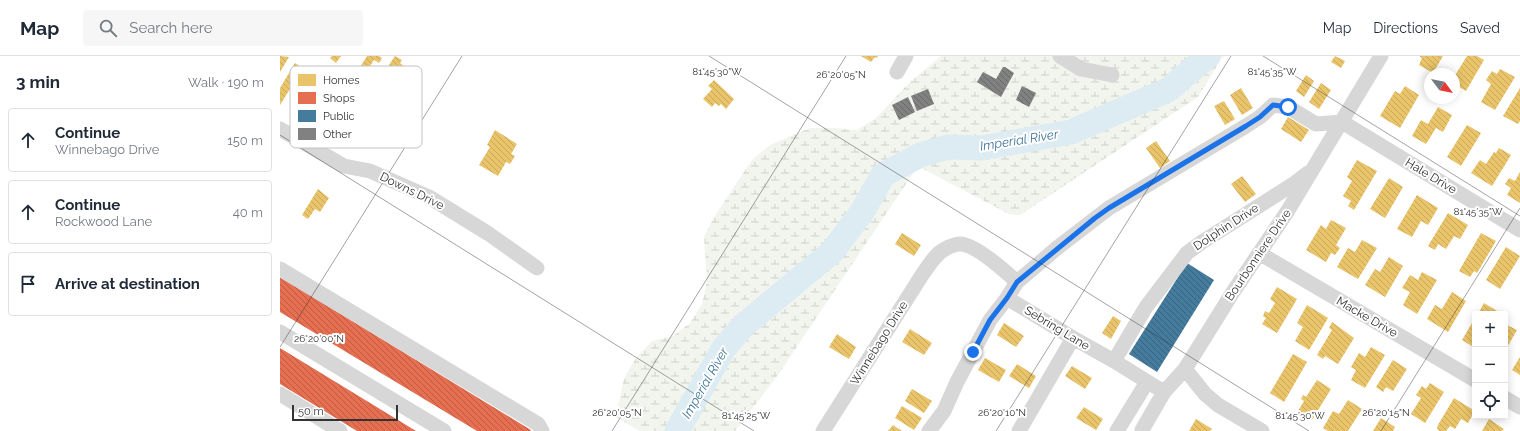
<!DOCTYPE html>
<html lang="en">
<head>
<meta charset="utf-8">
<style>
  body { margin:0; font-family:Raleway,sans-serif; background:#f6f6f7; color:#1f2937 }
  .controls { position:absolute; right:12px; bottom:12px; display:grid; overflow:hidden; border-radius:4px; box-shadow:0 2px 10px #0003 }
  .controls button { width:36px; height:36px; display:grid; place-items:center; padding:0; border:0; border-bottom:1px solid #e0e1e3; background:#fff; color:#1f2937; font:20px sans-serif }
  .compass { position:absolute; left:1144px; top:12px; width:36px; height:36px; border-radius:50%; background:#fff; box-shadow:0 2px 10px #0003; rotate:122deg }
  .scale { position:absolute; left:12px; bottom:10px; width:106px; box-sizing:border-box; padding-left:4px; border:2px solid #333; border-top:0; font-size:11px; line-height:14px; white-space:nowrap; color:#333; -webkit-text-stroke:3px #fff; paint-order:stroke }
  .stop { position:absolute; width:12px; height:12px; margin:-9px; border:3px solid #1a73e8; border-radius:50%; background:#fff }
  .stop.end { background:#1a73e8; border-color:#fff; box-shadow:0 1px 4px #0008 }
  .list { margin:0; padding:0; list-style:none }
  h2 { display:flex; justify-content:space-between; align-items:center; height:52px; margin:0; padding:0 16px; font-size:17px }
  h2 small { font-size:13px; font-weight:400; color:#747a83 }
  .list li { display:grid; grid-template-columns:26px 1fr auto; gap:12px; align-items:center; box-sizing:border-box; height:64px; margin:0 8px 8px; padding:0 8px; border:1px solid #e0e1e3; border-radius:4px }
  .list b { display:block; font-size:15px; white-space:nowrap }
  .list p { margin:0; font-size:13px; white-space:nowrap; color:#747a83 }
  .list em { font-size:13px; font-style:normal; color:#747a83 }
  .icon { flex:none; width:22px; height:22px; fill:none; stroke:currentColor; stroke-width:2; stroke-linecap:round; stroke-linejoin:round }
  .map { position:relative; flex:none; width:1240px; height:375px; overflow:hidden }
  header { display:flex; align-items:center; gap:24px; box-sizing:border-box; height:56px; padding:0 20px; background:#fff; border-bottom:1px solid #e0e1e3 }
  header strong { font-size:19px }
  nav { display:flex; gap:22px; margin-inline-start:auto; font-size:14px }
  .search { width:280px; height:36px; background:#f6f6f7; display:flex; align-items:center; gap:10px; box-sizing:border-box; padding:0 14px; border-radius:4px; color:#747a83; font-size:15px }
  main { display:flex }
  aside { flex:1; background:#fff }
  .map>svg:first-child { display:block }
  .wetland { fill:url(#wetland-marsh) }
  .homes { fill:url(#homes-back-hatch) }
  .shops { fill:url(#shops-back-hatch) }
  .public { fill:url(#public-back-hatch) }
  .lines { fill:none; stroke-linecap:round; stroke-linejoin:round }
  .river { stroke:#ddebf3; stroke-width:25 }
  .building { fill:url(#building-back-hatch) }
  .minor { stroke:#d7d7d7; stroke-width:15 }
  .route { stroke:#1a73e8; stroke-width:5 }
  .ticks { fill:none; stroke:#333; stroke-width:1; stroke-opacity:0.45 }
  .labels { text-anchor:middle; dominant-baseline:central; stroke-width:4; stroke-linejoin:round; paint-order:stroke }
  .street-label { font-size:12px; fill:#333; stroke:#fff }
  .water-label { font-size:13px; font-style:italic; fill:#3f7597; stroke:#fff }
  .key { fill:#fff; stroke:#c2c2c2; stroke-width:1 }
  .key-label { font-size:11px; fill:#333 }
  .ticks-label { font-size:10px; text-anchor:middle; fill:#333; stroke:#fff; stroke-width:4; stroke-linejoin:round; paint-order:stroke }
</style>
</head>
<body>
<header>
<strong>Map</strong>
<div class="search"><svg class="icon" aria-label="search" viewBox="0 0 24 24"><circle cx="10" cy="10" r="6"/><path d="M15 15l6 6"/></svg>Search here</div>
<nav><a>Map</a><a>Directions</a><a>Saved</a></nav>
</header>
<main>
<aside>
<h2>3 min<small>Walk · 190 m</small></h2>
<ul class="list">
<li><svg class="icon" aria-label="ahead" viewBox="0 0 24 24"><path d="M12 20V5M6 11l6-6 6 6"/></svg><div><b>Continue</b><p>Winnebago Drive</p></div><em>150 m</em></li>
<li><svg class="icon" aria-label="ahead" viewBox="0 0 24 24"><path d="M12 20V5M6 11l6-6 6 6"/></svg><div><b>Continue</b><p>Rockwood Lane</p></div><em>40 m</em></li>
<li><svg class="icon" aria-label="arrive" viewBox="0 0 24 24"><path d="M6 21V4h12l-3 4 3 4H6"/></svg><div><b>Arrive at destination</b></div></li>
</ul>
</aside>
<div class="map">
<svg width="1240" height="375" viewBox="0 0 1240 375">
  <defs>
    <pattern id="wetland-marsh" width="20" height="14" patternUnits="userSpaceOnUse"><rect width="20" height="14" fill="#f1f5ed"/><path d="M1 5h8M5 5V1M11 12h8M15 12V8" fill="none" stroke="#cfd2cc"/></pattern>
    <pattern id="homes-back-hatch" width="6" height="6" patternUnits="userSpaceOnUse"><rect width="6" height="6" fill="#e9c46a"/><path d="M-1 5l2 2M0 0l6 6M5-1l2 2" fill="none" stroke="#c8a95c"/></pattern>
    <pattern id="shops-back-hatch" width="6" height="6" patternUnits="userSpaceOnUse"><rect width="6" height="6" fill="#e76f51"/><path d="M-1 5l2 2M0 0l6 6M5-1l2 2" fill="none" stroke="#bc5c44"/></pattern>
    <pattern id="public-back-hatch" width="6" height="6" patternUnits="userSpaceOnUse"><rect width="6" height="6" fill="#457b9d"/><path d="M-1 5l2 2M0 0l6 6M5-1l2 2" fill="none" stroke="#3a6581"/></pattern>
    <pattern id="building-back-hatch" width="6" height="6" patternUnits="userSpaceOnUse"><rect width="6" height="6" fill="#818181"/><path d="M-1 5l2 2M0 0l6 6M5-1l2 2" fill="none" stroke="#6a6a6a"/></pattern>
  </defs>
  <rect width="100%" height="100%" fill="#fff"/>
  <!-- wetland -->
  <path class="wetland" d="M661,0H945L942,2L918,41L740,159L729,158L643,113L639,112L636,113L498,319L455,375H360L336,361L344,322L356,302L372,285L393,280L410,267L422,248L427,225L424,181L434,161L472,104L490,89L530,72H554L577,74L596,62L630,26Z"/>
  <!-- homes -->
  <path class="homes" d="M0,0L9,1L0,16Z
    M52,0H61L56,7L50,2Z
    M87,0H99L102,2L99,7L94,4L77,30L71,26Z
    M115,0L122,4L120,7L125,11L118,22L113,18L108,26L101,21Z
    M581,0H598L597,2L595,1L591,6Z
    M1055,0L1065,5L1061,12L1051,6Z
    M1139,0H1163L1153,17L1139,9L1142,2Z
    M1187,0H1197L1204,4L1186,35L1174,28V21Z
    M15,7L23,12L0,49V32Z
    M1220,13L1235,21L1215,54L1201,46L1211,28L1206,24L1212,15L1217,18Z
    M1026,19L1034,25L1024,41L1016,35Z
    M434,24L454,43L446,53L441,48L439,50L435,47L432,51L423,43L432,33L428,30Z
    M1041,27L1051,34L1039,53L1029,46Z
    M1125,30L1139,39L1120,72L1100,60L1115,35L1120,38Z
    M961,32L973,52L962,59L950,39Z
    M1240,32V65L1238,68L1223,60Z
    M944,45L955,63L945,69L934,50Z
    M1158,51L1172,59L1163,76L1156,72L1146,88L1132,80L1141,64L1148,68Z
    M1008,61L1029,74L1021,86L1001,73Z
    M1187,69L1201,77L1181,110L1167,101Z
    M215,74L237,88L231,98L235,100L230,108L226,106L218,120L199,109L210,91L207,89Z
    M876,85L890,105L880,112L866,92Z
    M1219,92L1231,99L1212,130L1191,117L1200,104L1206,108L1214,96L1216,97Z
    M1077,104L1097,115L1074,154L1068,150L1071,145L1063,140L1072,125L1067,121Z
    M1240,116V147L1227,139L1231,132L1225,128L1229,122L1235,125Z
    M962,120L976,138L965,146L951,128Z
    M1109,122L1123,131L1105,162L1090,153Z
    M38,133L49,142L40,156L35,153L28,163L22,159Z
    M1137,139L1158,152L1148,169L1141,165L1132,181L1117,173Z
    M1168,157L1188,169L1180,183L1174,180L1166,193L1158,188L1155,194L1148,190Z
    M1051,164L1066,172L1056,189L1060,192L1055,199L1051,197L1046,206L1026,194L1041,169L1046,173Z
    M622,177L641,189L634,200L615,188Z
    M1201,177L1216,185L1197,217L1194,215L1190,221L1179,215Z
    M1082,184L1097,192L1078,223L1057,211L1068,192L1075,196Z
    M1226,191L1240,200L1220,233L1206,224Z
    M1109,201L1123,210L1105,241L1085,229L1095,213L1100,216Z
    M1142,216L1157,224L1137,258L1123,249L1130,236L1122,232L1130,219L1138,224Z
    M997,231L1017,243L997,277L982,268L986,262L983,260L985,255L989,257L995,247L990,243Z
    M1172,236L1186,245L1168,276L1147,263L1155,249L1162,253Z
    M1204,247L1222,258H1198Z
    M1027,249L1048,262L1029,294L1015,285L1023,271L1017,267Z
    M833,260L841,265L831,283L822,277Z
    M1195,262V292L1182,284Z
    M1052,266L1074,282L1058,308L1045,300L1043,303L1037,299L1052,274L1049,272Z
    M724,267L744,280L736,291L717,279Z
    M1225,268L1237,274L1225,295Z
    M630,273L652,287L644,299L622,286Z
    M557,278L576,291L569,303L549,291Z
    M1091,291L1105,299L1085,332L1071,324L1076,314L1071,311L1079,297L1085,301Z
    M1013,298L1027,306L1004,346L990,337Z
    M1240,301V319L1232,314Z
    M705,302L726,314L719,326L698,314Z
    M1113,304L1127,313L1113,335L1106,331L1103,336L1096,331Z
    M737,308L756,320L749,332L729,320Z
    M792,310L812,322L805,333L785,320Z
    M1037,324L1051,333L1032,364L1018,355L1024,345L1021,343L1023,339L1026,341Z
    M1150,327L1164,336L1145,367L1131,358L1141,342L1136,339L1142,330L1146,333Z
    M632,333L652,345L644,357L625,345Z
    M1174,342L1195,355L1188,367L1181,363L1175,373L1170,370L1166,375H1159L1157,372L1158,369Z
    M1068,344L1082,353L1068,375H1048L1043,372L1053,355L1059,358Z
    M622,350L642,362L634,374L615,362Z
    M804,351L823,363L816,374L796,362Z
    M1101,362L1115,371L1113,375H1093Z
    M916,363L932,373L930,375H909Z
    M1209,363L1224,373L1222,375H1202Z
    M613,369L622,375H608Z"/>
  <!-- shops -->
  <path class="shops" d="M0,221L251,374L250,375H197L0,256Z
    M0,292L136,375H77L0,328Z"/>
  <!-- public -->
  <path class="public" d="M907,207L934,224L877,316L849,298Z"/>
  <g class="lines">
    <!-- river -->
    <path class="river" d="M397,375L444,292L464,269L552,196L582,156L603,119L640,99L668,91L702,92L791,76L888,34L928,0"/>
  </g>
  <!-- building -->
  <path class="building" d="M723,11H725L734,17L721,41L697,26L703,16L716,23Z
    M742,30L756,37L749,51L736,44Z
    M648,33L654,48L637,55L631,40Z
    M628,41L635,56L619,64L612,49Z"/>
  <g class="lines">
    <!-- minor -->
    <path class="minor" d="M780,0L801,13L832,19
      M617,16L626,0
      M0,73L64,110L90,115L149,141L209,178L257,212
      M979,197L1195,324
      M0,213L258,368L262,375
      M727,242L793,282L834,305L884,336
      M0,276L164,375
      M834,305L866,251L907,197L922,186L1015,127L1028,117
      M905,313L925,338L938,349L982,375
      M0,338L60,375
      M1225,342L1240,351
      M862,374L884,336L905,313L953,236L1007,156L1101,0
      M543,375L642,219C648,211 655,198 665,193C668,191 676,188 680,188C695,188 725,215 737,226
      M649,375L664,355L677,326L710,264L727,242L737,226L777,192L829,152L966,70L980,61L993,49L1008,51L1036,68L1062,66L1240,174
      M739,375L793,282
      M837,375L867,326"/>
  </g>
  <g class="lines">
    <!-- route -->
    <path class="route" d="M693,296L710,264L727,242L737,226L815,162L829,152L966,70L980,61L993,49L1008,51"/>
  </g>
  <!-- ticks -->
  <path class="ticks" d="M429,0L1029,375M983,0L1240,160M0,79L474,375M0,291L182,0M332,375L566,0M716,375L951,0M1101,375L1240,152"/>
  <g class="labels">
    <!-- street labels -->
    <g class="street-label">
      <text transform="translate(1151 120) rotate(31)">Hale Drive</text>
      <text transform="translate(132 135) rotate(26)">Downs Drive</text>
      <text transform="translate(946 171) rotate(-33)">Dolphin Drive</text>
      <text transform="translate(978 199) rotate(-56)">Bourbonniere Drive</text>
      <text transform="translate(1087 261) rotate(30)">Macke Drive</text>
      <text transform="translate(777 272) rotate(31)">Sebring Lane</text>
      <text transform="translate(599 287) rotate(-58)">Winnebago Drive</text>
    </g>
    <!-- water labels -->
    <g class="water-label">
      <text transform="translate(739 84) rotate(-9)">Imperial River</text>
      <text transform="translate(425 327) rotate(-60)">Imperial River</text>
    </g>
  </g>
  <!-- legend -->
  <rect x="10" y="10" width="132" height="82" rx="6" class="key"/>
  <rect x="18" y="18" width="18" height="12" fill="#e9c46a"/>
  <rect x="18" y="36" width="18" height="12" fill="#e76f51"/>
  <rect x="18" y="54" width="18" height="12" fill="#457b9d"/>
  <rect x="18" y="72" width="18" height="12" fill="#818181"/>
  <g class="key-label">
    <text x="43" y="28">Homes</text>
    <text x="43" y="46">Shops</text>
    <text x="43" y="64">Public</text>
    <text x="43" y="82">Other</text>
  </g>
  <g class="ticks-label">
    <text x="437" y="19">81°45'30"W</text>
    <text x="992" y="19">81°45'35"W</text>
    <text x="561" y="22">26°20'05"N</text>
    <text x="1198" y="159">81°45'35"W</text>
    <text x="39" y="286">26°20'00"N</text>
    <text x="337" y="360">26°20'05"N</text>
    <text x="722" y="360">26°20'10"N</text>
    <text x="1106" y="360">26°20'15"N</text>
    <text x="466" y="363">81°45'25"W</text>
    <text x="1020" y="363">81°45'30"W</text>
  </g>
</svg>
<div class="controls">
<button>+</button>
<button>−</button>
<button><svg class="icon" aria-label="locate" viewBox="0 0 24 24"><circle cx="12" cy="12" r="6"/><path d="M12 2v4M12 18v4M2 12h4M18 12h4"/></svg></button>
</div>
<svg class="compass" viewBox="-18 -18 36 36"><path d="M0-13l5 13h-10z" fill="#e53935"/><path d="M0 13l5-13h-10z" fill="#747a83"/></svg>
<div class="scale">50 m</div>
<div class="stop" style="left:1008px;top:51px"></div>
<div class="stop end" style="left:693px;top:296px"></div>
</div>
</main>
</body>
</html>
